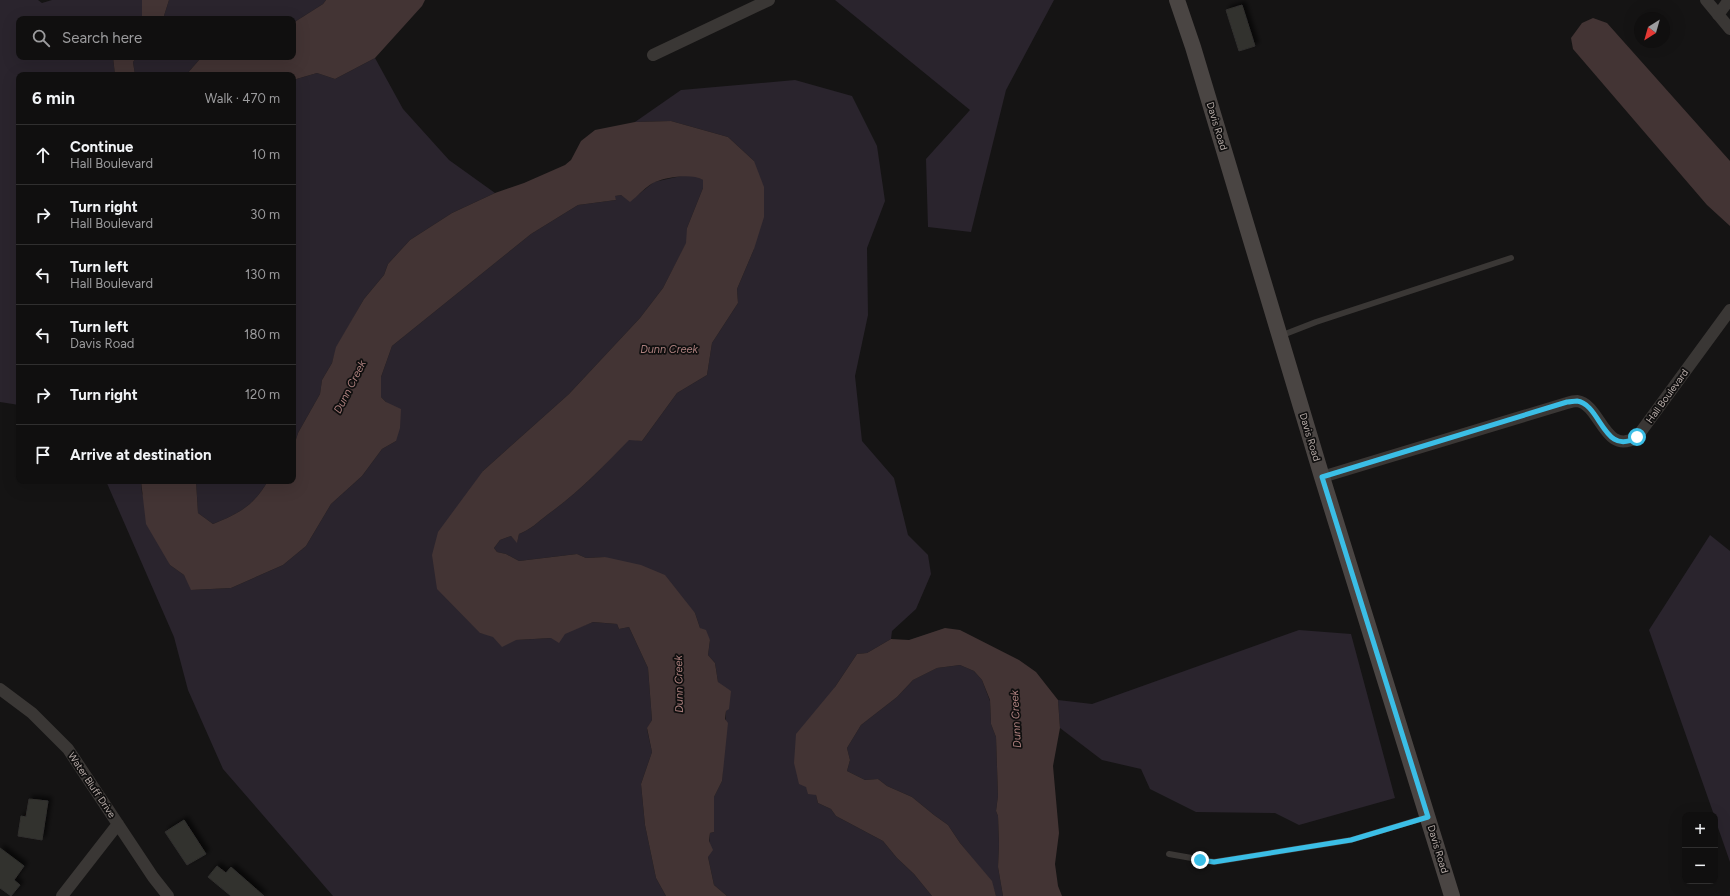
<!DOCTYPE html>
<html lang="en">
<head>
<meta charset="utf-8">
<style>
  body { margin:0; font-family:Figtree,sans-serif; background:#1e1d1d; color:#f1f3f6 }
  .controls { position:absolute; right:12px; bottom:12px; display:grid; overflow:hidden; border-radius:8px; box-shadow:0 4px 16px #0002 }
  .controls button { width:36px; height:36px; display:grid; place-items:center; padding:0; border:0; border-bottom:1px solid #302f2f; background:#100f0f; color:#f1f3f6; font:20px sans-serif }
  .compass { position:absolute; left:1634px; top:12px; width:36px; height:36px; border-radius:50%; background:#100f0f; box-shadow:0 4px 16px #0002; rotate:217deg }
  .stop { position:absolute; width:12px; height:12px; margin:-9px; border:3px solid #3bbee6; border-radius:50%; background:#fff }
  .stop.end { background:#3bbee6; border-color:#fff; box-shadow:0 1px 4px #0008 }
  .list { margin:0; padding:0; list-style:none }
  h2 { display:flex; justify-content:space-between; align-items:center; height:52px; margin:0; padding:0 16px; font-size:17px }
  h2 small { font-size:13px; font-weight:400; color:#9c9c9e }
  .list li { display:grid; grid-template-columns:26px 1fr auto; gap:12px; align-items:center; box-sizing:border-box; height:60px; padding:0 16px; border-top:1px solid #302f2f }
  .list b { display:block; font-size:15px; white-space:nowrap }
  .list p { margin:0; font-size:13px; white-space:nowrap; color:#9c9c9e }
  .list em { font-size:13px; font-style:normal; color:#9c9c9e }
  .icon { flex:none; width:22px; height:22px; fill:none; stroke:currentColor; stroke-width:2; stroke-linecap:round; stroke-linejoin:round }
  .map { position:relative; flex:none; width:1730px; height:896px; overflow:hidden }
  .search { position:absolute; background:#100f0f; box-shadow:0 4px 16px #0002; left:16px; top:16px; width:280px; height:44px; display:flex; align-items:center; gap:10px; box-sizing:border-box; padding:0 14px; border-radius:8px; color:#9c9c9e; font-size:15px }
  .panel { position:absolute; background:#100f0f; box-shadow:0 4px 16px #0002; left:16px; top:72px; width:280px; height:412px; border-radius:8px }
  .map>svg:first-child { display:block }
  .green { fill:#2a242d }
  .water { fill:#433434 }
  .building { fill:#31302f; stroke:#31302e; filter:url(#shadow) }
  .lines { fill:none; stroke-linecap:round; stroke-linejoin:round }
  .lane { stroke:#3a3735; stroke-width:6 }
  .street { stroke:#3a3735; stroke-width:12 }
  .secondary { stroke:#4a4543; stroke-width:16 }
  .route { stroke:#3bbee6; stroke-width:5 }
  .labels { text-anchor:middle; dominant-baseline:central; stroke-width:3.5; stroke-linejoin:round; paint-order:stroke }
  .street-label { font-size:10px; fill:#b5aaa6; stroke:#100f0f }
  .water-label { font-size:11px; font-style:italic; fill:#ae817f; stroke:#100f0f }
</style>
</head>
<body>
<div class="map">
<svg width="1730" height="896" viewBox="0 0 1730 896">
  <defs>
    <filter id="shadow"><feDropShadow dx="3.5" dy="-3.5" stdDeviation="2" flood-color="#0009"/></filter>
  </defs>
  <rect width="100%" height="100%" fill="#151414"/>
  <!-- green -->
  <path class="green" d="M0,0H38L42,3L52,0H142V16L138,19H19V57H113L115,75H19V405L0,402Z
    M169,0H326L323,4L293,23V19H163Z
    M835,0H1054L1006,90L971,232L928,227L926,159L970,110Z
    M137,57H215L199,60L186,75H135L133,62Z
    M375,58L403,109L449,160L495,193L452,213L410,240L388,264L384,275L364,299L337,347L332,363L322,380L320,394L298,433L293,449V80L317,73L335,79Z
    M795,80L852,96L877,146L885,201L867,248L868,315L855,376L862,441L894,478L908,535L928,555L931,574L916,609L892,631L891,639L867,653L857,654L835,687L806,787L816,795L818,803L831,809L836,816L883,841L897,858L914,874L932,896H727L714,885L708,857L710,833L714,832V797L722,781L726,711L718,682L715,663L708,655L710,640L700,628L695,613L605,557L586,558L577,554L519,561L506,554L497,552L494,548L500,540L511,536L517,542L519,534C530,530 538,522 547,515C578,493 603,467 629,439L642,441L677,393L707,375L712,343L738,303L737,289L754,249V161L728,137L671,121L635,122L681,90Z
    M681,176H696L703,180V188L687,228V242L663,288L640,318L569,394L483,471L480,633L516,640L551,638L593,622L617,624L619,629L629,627L648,668L652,720L647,729L652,752L641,784L645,825L656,878L666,896H333L223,769L188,690L174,637L106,481H141L142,493L170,565L184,575L192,590L231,588L283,565L306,546L331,504L362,476L382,449L396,441L386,402L381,397V377L392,346L531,234L578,205L616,200L614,196L621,195L630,201L654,182Z
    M196,481H268C253,506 240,513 213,524L198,513Z
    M1710,535L1730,551V862L1715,819V815H1714L1649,630Z
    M1299,630L1351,634L1395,798L1299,825L1275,813L1196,812L1150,789L1141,769L1102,760L1060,728L1058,700L1092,704Z
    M960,665L974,671L982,680L990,701L991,724L996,737L998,796L996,811L998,816L999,844L998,867L1003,896H996L991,881L960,843L948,825L934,815L912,797L887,786L878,779L865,780L847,771L850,760L847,748L861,725L897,697L913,680L937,668Z"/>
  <!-- water -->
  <path class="water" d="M142,0H169L163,19H138L142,16Z
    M326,0H425L422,6L375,58L335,79L317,73L293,80V75H186L199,60L215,57H293V23L323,4Z
    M1593,18L1607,23L1730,161V226L1707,205L1573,49L1571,38L1582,23Z
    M113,57H137L133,62L135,75H115Z
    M671,121L728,137L754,161L764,187V217L754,249L737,289L738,303L712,343L707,375L677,393L642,441L629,440C603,467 578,493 547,515C538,522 530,530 519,534L517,543L511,536L500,540L494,548L497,552L506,554L519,561L577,554L586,558L605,557L641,565L665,575L695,613L700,628L706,630L710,640L708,655L715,663L718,682L731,691L729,709L726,711L725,719L728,723L722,781L714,797V832L710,833L709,841L713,850L708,857L714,885L727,896H666L656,878L645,825L641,784L652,752L647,728L652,720L648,668L629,627L619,629L617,624L593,622L565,634L559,643L551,638L516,640L502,647L493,637L480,633L437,589L432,555L438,532L483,471L569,394L640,318L663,288L686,243L687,228L703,188V180C692,173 667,177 655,182C646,186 638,196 630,202L621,195L615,196L616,200L578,205L531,234L392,346L381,377V397L386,402L401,409L400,428L396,441L382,449L362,476L331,504L306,546L283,565L231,588L191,590L184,575L170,565L146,524L141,481H196L198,513L213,524C240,513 253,506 268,481H293V449L298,433L320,394L322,380L332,363L336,347L364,299L384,275L388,264L410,240L452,213L495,193L524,183L565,165L571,160L581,141L595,130L635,122Z
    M945,628L960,630L1019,660L1036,672L1058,700L1060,728L1053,766L1059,833L1055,864L1058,886L1062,896H1003L998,867L999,844L998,816L996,811L998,796L996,737L991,724L990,700L982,680L974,671L960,665L937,668L913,680L897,697L861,725L847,748L850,760L847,771L865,780L878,779L887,786L912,797L934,815L948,825L960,843L992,881L996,896H932L914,874L897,858L883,841L836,816L831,809L818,803L816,795L808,794L806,787L799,784L794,763L796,734L835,687L857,654L867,653L891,639L909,640Z"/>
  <!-- building -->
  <path class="building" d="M1242,5L1255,46L1239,51L1226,10Z
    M29,799L48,801L42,840L18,836L21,816L26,817Z
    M184,820L206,854L187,865L165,832Z
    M0,848L24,866L14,880L20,885L11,896L0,888Z
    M217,866L226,873L231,867L264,896H231L208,877Z"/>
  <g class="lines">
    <!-- lane -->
    <path class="lane" d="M1280,336L1316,322L1511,258
      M1169,854L1214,862L1351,840L1427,817"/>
    <!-- street -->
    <path class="street" d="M1706,0L1730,29
      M1718,15L1729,0
      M653,55L769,0
      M1322,477L1567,403C1570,402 1574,401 1577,401C1601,404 1604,457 1637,437L1730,310
      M0,689L32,713L68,749L153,877L168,896
      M62,896L118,824"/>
    <!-- secondary -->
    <path class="secondary" d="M1177,0L1193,47L1322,477L1452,896"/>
  </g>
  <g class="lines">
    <!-- route -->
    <path class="route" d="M1200,860L1214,862L1351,840L1428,817L1322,477L1567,402C1570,402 1574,401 1577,401C1601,404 1604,458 1637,437"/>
  </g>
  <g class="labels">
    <!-- street labels -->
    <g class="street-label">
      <text transform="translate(1217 126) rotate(73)">Davis Road</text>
      <text transform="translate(1667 396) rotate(-54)">Hall Boulevard</text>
      <text transform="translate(1310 437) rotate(73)">Davis Road</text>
      <text transform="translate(92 785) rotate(56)">Water Bluff Drive</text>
      <text transform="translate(1438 849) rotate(73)">Davis Road</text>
    </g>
    <!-- water labels -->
    <g class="water-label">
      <text x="669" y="349">Dunn Creek</text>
      <text transform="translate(350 387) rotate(-63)">Dunn Creek</text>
      <text transform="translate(679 684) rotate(-91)">Dunn Creek</text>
      <text transform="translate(1016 719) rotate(-93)">Dunn Creek</text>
    </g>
  </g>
</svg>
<div class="controls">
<button>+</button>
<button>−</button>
</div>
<svg class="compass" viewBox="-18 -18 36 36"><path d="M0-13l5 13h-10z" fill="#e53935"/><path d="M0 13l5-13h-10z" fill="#9c9c9e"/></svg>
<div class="stop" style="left:1637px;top:437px"></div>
<div class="stop end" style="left:1200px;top:860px"></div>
<div class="search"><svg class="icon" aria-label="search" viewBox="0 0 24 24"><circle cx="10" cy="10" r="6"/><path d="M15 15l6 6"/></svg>Search here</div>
<section class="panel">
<h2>6 min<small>Walk · 470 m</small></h2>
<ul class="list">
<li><svg class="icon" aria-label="ahead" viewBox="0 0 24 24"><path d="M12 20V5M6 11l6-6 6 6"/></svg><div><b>Continue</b><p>Hall Boulevard</p></div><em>10 m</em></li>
<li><svg class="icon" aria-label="right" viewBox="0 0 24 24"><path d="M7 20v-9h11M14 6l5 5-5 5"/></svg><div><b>Turn right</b><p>Hall Boulevard</p></div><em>30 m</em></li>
<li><svg class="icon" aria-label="left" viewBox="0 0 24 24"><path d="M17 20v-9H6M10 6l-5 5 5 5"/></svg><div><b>Turn left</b><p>Hall Boulevard</p></div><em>130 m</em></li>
<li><svg class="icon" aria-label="left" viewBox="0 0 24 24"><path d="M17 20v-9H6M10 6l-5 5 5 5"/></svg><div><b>Turn left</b><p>Davis Road</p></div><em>180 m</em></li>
<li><svg class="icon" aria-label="right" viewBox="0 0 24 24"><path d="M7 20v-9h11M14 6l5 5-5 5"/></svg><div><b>Turn right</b></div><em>120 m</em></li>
<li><svg class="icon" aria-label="arrive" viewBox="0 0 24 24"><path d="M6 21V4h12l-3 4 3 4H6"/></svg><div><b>Arrive at destination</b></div></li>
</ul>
</section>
</div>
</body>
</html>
